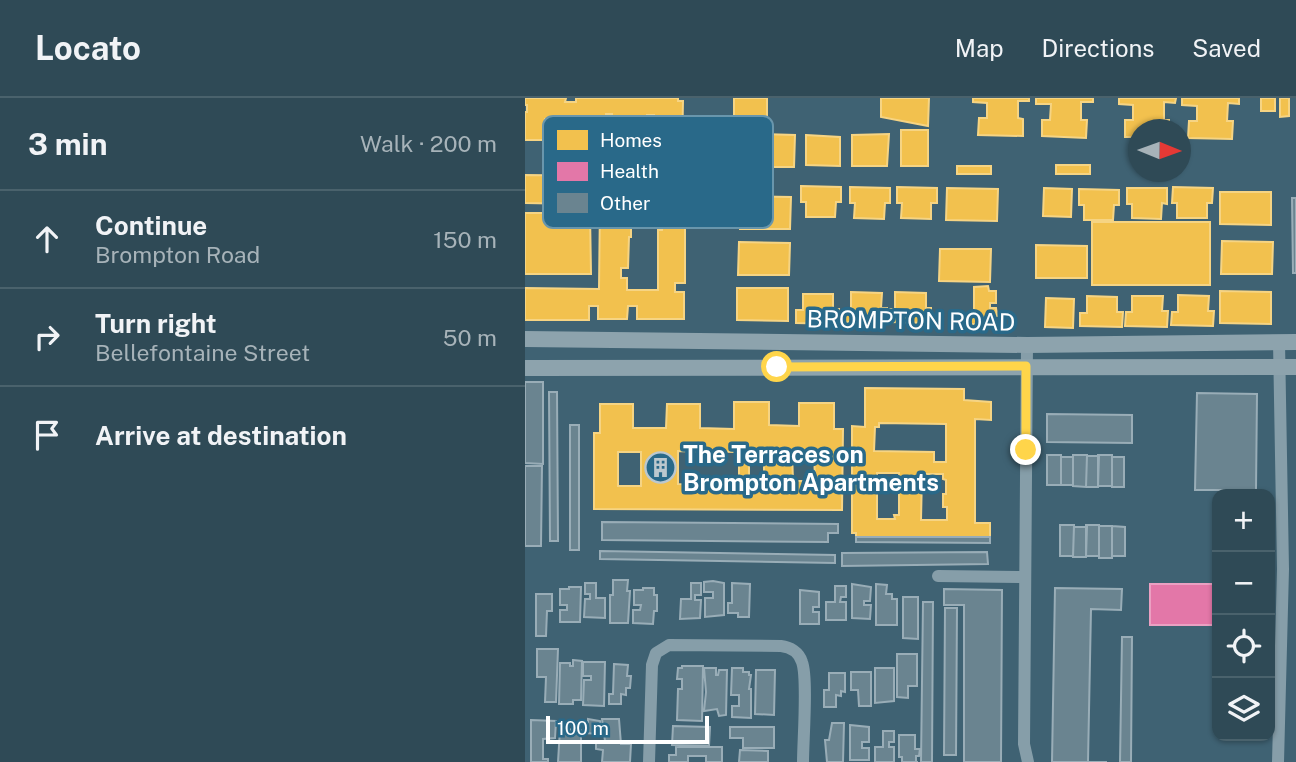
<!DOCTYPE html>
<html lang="en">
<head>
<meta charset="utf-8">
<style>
  body { margin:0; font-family:"Public Sans",sans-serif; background:#3b5460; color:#f1f3f6 }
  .controls { position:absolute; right:21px; bottom:21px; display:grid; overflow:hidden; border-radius:14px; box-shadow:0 2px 5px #0004 }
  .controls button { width:63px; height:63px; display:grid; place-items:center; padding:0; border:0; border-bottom:2px solid #4a626c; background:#2f4a56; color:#f1f3f6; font:35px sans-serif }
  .compass { position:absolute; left:603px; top:21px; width:63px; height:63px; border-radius:50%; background:#2f4a56; box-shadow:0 2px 5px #0004; rotate:91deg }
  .scale { position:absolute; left:21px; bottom:18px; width:163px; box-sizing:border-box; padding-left:7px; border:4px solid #fff; border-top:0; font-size:19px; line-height:24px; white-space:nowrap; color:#fff; -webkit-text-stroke:5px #296989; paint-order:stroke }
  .stop { position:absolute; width:21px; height:21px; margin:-16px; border:5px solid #ffd54a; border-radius:50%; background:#fff }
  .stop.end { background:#ffd54a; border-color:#fff; box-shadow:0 2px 7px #0008 }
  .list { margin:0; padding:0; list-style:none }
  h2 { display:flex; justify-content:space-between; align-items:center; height:91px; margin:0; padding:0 28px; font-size:30px }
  h2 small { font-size:23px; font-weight:400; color:#a7b3b9 }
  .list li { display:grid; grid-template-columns:46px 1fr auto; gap:21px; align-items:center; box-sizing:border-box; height:98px; padding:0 28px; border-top:2px solid #4a626c }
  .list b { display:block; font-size:26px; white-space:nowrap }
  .list p { margin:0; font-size:23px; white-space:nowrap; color:#a7b3b9 }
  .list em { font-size:23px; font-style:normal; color:#a7b3b9 }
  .icon { flex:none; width:38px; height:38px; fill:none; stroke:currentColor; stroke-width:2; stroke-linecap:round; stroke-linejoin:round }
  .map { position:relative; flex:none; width:771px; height:664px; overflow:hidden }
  header { display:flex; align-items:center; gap:42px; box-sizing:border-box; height:98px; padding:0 35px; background:#2f4a56; border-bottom:2px solid #4a626c }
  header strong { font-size:33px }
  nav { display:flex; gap:38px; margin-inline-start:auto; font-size:24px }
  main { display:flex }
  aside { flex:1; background:#2f4a56 }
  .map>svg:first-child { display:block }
  .homes { fill:#f2c14e; stroke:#f6d483; stroke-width:2; fill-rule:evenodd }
  .health { fill:#e377a8; stroke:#eba0c2; stroke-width:2 }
  .building { fill:#6a8490; stroke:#99adb7; stroke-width:2 }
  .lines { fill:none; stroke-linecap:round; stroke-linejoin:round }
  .street { stroke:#869ea9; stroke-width:12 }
  .secondary { stroke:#8da3ad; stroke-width:16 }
  .route { stroke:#ffd54a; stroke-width:9 }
  .labels { text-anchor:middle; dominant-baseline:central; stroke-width:7; stroke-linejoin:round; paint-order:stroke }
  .street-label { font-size:24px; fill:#fff; stroke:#296989 }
  .poi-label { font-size:24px; font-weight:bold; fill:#fff; stroke:#296989; text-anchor:start }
  .key { fill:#296989; stroke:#6996ac; stroke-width:2 }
  .key-label { font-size:19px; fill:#fff }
</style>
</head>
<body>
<header>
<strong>Locato</strong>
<nav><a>Map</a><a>Directions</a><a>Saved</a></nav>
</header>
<main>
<aside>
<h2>3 min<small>Walk · 200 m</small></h2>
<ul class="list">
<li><svg class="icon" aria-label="ahead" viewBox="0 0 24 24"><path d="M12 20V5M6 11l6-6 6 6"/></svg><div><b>Continue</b><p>Brompton Road</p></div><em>150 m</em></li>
<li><svg class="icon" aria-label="right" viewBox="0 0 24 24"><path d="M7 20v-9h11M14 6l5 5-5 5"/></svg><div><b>Turn right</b><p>Bellefontaine Street</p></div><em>50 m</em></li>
<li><svg class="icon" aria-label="arrive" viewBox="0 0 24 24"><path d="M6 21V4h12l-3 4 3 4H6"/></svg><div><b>Arrive at destination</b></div></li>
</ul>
</aside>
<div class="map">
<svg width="771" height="664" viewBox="0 0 771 664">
  <rect width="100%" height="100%" fill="#3f6273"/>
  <!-- homes -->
  <path class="homes" d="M0,0H41L40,4H51V0H153V3H158L157,54H134V42H129V17H122V30L87,29V16H81V26H67V28H22L23,21H20V42H0V14H2V7H0Z
    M209,0H242V25H209Z
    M356,0H404L403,28L356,19Z
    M448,0H504V3H493V20L498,21V38L453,37L454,20H462V5L448,4Z
    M511,0H568V4H556V22H562L561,40L517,38V22H525L526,6H511Z
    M594,0H651L650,5L639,4V22H644V32H614V39H600V22H608V7L594,6Z
    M657,0H714V6L703,5L702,23H708L707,41L663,40L664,23H672V8L657,7Z
    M736,0H750V13H736Z
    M755,0H764V18L755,19Z
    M376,32H403V68H376Z
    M233,36L270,37L269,69H235Z
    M364,36L362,68H327V37Z
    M281,37L315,39V68L281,67Z
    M531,67H565V76H531Z
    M432,68H466V76H432Z
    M0,77L89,78L91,83H160V185H150V194H159V221H112V208H103L102,221H73V208H64V222H0V190L74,191L75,106L60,105V96H50V106L0,105ZM107,101L114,102V111H132V124H138L137,132H133V192H102V180H96V170H103L104,139H106V109H104V105H107Z
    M276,88L316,89V104H311L310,119H281V104H276Z
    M325,89L365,90V105H360L359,121L329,120L330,105H325Z
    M372,89L412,90V105H406V121L376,120L377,105H372Z
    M648,89L688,90L687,105H682V120H652V105H647Z
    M422,90L473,91L472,123L421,122Z
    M519,90L547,91L546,119L518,118Z
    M602,90H642V106L637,105L636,121L607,120V106H602Z
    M554,91L594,92V107H589L588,122H559V107H554Z
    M695,94H746V127L695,126Z
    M215,98L266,99L265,131H215Z
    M0,115H65L66,176H0Z
    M567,124H685V187H567Z
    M697,143L748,144L747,176H696Z
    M214,144L265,145L264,177H213Z
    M511,147L562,148V180H511Z
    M415,151H466L465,184L414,183Z
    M463,188L464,193H471V205H465V210H471L472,218H465V226H446V218H449V189Z
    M212,190H263V223L212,222Z
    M695,193L746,194V226L695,225Z
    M326,194L357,195L356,210H362L361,225L319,224L320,211H326Z
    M370,194L401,195V210H406V225L364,224V211H370Z
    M278,196H308V211H314L313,226L271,225V212H278Z
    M653,197L684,198L683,213H689L688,228L646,227L647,214H653Z
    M562,198L592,199V214H598L597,229L555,228V215H562Z
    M607,198H638L637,213H643L642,229L600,228L601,214H607Z
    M521,200L549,201L548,230L520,229Z
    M340,290L439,291V302L466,304V322L450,321V425H465V439H331V435H327V328L340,329ZM354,325L421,326V364H409V354L349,353L350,329H354ZM352,375H374V417H369L370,421H352ZM397,376H418V381L421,382V396H418V409H422V422H396Z
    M209,304H244V327L274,328V305H309V331H318L317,412L69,411V335H75V306H108V330H141L142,306H175V330L209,331ZM153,353L214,354V387L153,386ZM267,353H289L290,383H268ZM93,354H116V388H93ZM224,354H239V387H224Z"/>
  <!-- health -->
  <path class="health" d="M625,486H692V527H625Z"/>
  <!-- building -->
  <path class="building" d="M767,100H771V175H768Z
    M0,284H18V366L0,365Z
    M24,294H32L33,443H25Z
    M672,295L732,296L731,392H670Z
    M522,316L607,317V345L522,344Z
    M45,327H54V452H45Z
    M522,357H536V387H522Z
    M548,357H562L561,389L548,388Z
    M573,357H587V388H573Z
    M562,358H574L573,389H561Z
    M536,359H548V387H536Z
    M587,359H599V389H587Z
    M0,368H17L16,448H0Z
    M77,424L313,426V435H303V444L77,442Z
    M535,427H549L548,458H535Z
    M561,427H574V458H561Z
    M574,428H587V460H574Z
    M587,428L600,429V458H587Z
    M549,429H562L561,459H548Z
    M331,439H465V445L331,444Z
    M75,453L310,457V465L75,461Z
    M462,454L463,466L317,468V455Z
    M88,482H103L102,493H105L103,525H85V497H88Z
    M188,483L199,485V517L180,519V500H188V494H179V484Z
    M60,485H71V500H80V520L59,519L60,501H65V496H60Z
    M166,485H176V497H170V502H176L175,520L155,521L156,501H166Z
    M207,485L225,486L224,519H213V515H203V505H207Z
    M327,486L346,489L345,503H339V507H346L345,521L327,520Z
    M351,486L362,487L361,496H367V501H372V527H351Z
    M310,488H321V499H316L315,504H321V522H301V504H310Z
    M44,489H56L55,524H35V512H42V507H35V491H44Z
    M118,490H129V497H132V513H129L128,526L108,525V512H115L116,507H109V492H118Z
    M530,490L597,491L596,512L566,511L563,664H582H527Z
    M419,491L477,492L476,664H439V507H419Z
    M275,492L294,494V509H288V514H294V526H275Z
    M11,496H27V513H22L21,538H11Z
    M378,499H393V541L378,540Z
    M398,504H408L407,664H396Z
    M420,510H432L431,657H419Z
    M597,539H607L606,664H595Z
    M12,551H33L31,604H20L21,579H12Z
    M372,556H392V588H383V600L372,599Z
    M48,562L57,563L56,602H48V606H34L35,565H45V568H48Z
    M58,564H80L79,608L58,607L59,582H66V578H58Z
    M89,566L103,567L102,578H106L105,590H101V597L96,596V606H84V596H88Z
    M157,568H178L177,623L152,622L153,591H157V581H152L153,570H157Z
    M179,570H191V577H193L194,572H202L201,617L194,618L192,611L179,613L181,594Z
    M207,570H218V574H224V577H226L224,591H226V620L207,619V608H214V597H206Z
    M350,570H369V603L350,605Z
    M231,572H250L249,617L230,616Z
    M326,574H346V608H334L333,592H326Z
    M304,575H320V594L316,593V598L311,597V609H299V592H304Z
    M63,621L75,623V636L59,635L60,624H63Z
    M77,621H94L96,646H106L105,664H77L78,652L71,651V643H80Z
    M6,622L31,623L30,640L18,641V661H23V664H6Z
    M307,625H319L318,664H302L300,642H304Z
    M325,627L344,629V644H337V650H344V662H325Z
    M148,628L185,629L184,648L147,647Z
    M205,629H249V650H218V640H205Z
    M35,631L56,632V664H33Z
    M358,633H369V644H364V649H369V664H350V649H358Z
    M374,637H390V651H395L394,658H391V664H393H377V659H374Z
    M151,649H197V664H181V658H163V664H144V657H151Z
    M215,652L243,653V664H214Z"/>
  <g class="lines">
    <!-- street -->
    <path class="street" d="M502,247L499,646L503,664
      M413,478L500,479
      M124,664L127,567L131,555L144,547L256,548C265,549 274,554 277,564C283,580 278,643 278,664
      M753,664L758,471L754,244"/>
    <!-- secondary -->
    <path class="secondary" d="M0,241L502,247L771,244
      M0,270L771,269"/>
  </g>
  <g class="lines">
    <!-- route -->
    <path class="route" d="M252,269L501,268V352"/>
  </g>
  <!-- icons -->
  <defs>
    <symbol id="building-ring" viewBox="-11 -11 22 22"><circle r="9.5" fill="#296989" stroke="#bcc8ce" stroke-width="1.5"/><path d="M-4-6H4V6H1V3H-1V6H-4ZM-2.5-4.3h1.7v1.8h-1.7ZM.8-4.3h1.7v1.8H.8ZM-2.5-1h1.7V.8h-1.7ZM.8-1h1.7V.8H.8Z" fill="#bcc8ce"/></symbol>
  </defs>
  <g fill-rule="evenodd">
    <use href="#building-ring" x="118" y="352" width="35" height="35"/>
  </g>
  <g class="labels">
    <!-- street labels -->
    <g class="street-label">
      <text transform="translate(386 222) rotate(1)">BROMPTON ROAD</text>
    </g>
    <!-- poi labels -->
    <g class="poi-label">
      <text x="158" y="356">The Terraces on<tspan x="158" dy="28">Brompton Apartments</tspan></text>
    </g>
  </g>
  <!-- legend -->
  <rect x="18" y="18" width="230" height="112" rx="10" class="key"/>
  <rect x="32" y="32" width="31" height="20" fill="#f2c14e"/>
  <rect x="32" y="64" width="31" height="19" fill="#e377a8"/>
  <rect x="32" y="95" width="31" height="20" fill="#6a8490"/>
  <g class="key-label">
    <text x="75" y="49">Homes</text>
    <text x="75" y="80">Health</text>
    <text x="75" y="112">Other</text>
  </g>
</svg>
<div class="controls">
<button>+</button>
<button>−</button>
<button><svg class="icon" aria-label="locate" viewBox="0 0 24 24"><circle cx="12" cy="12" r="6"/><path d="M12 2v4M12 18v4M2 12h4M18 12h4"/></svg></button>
<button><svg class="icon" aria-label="layers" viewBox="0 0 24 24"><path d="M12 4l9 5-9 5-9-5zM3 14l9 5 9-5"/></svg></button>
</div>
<svg class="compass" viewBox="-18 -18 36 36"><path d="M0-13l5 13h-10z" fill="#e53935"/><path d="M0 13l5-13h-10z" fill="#a7b3b9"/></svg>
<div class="scale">100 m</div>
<div class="stop" style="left:252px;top:269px"></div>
<div class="stop end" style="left:501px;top:352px"></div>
</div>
</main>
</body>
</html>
